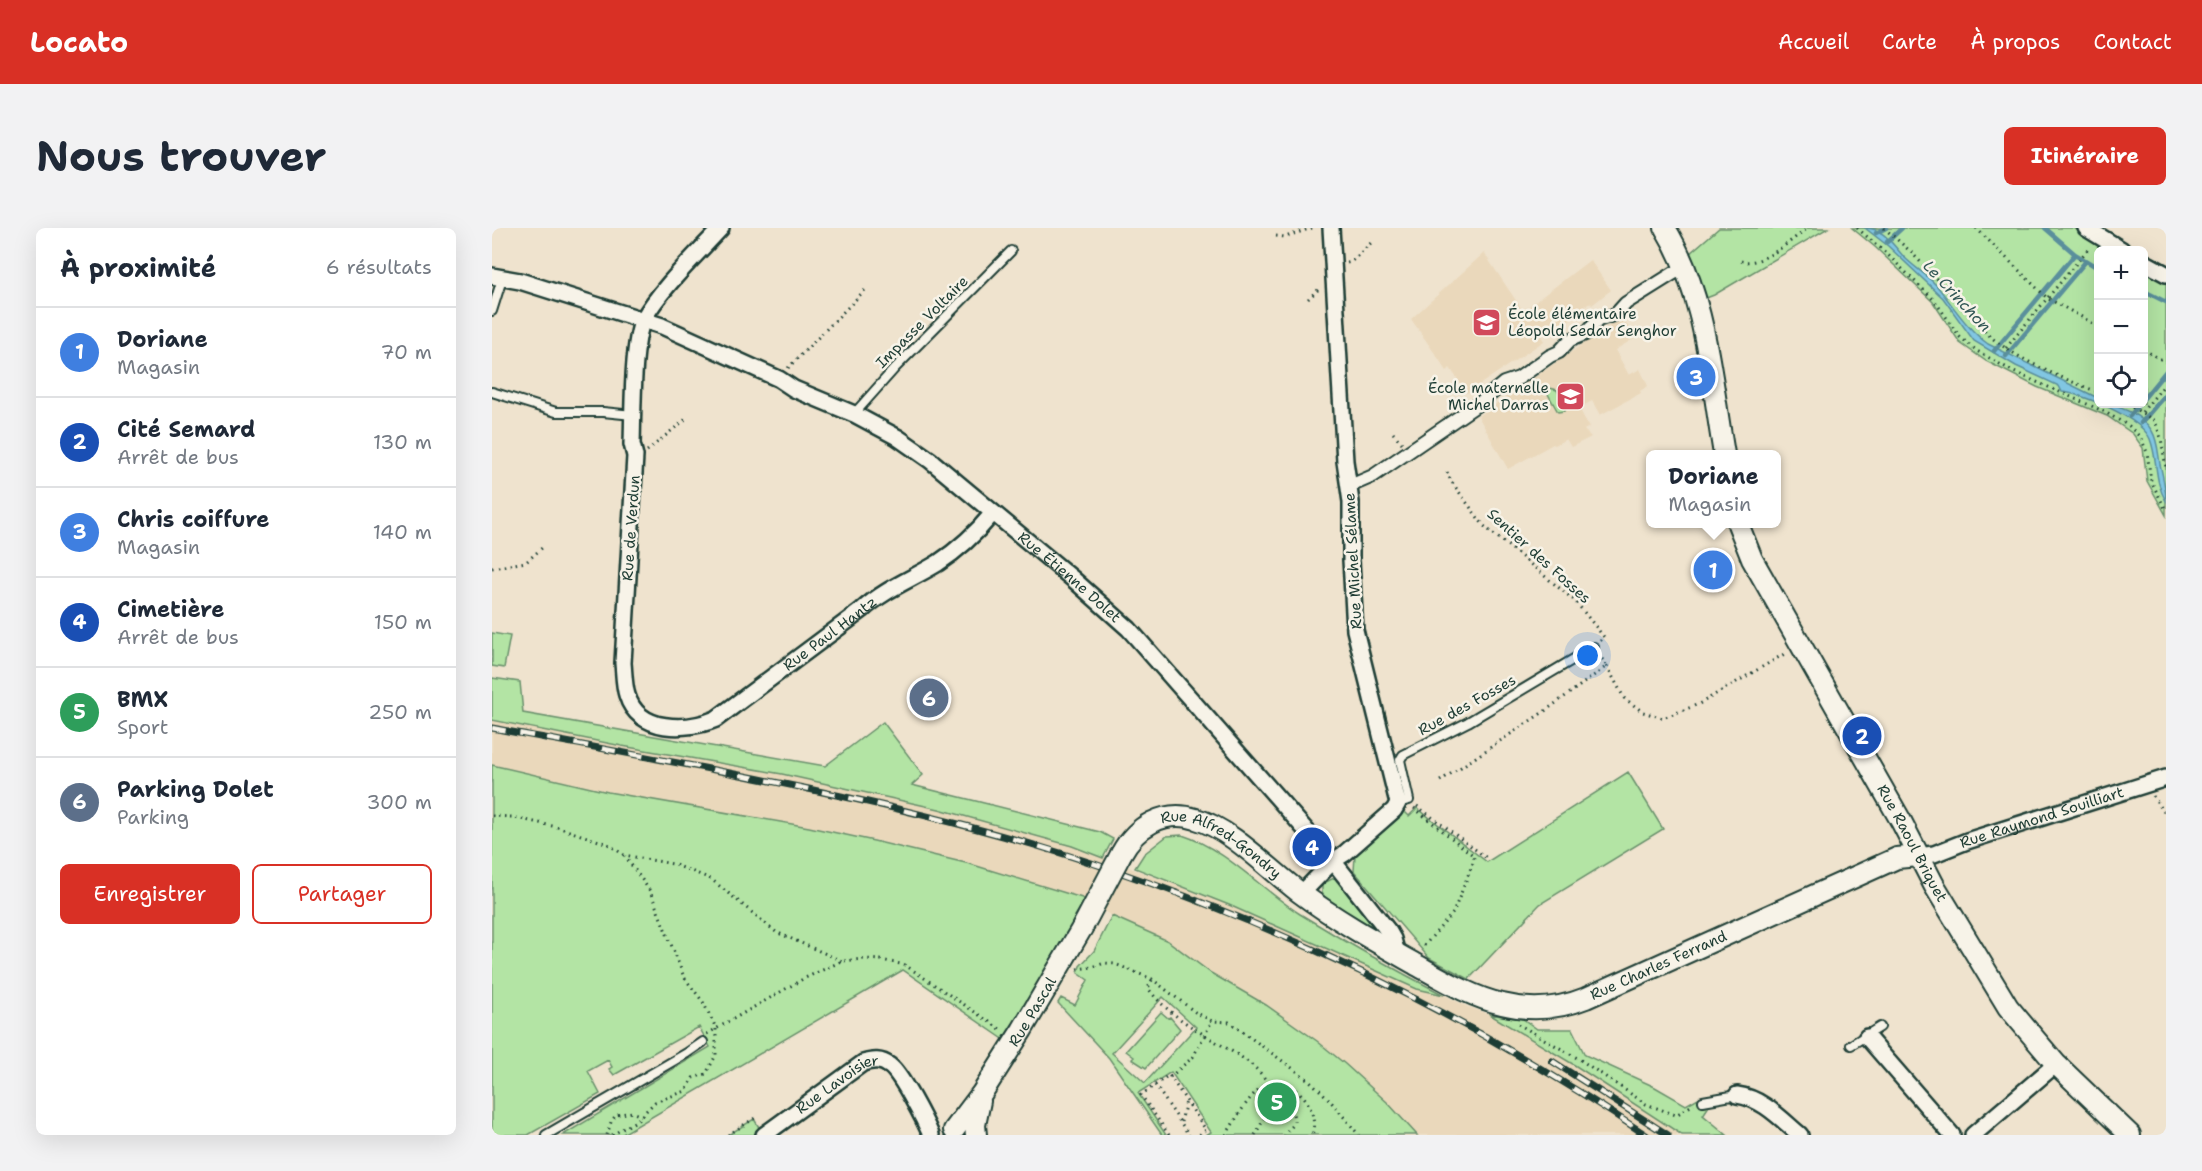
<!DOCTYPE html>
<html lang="fr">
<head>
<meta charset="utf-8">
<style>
  body { margin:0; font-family:"Shantell Sans",sans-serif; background:#f2f2f3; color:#1f2937 }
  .controls { position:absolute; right:18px; top:18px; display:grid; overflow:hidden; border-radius:9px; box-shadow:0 6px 24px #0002 }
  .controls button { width:54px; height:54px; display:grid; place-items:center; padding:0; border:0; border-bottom:2px solid #e0e1e3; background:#fff; color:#1f2937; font:30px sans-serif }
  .you { position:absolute; left:1096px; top:428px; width:21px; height:21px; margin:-15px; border:4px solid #fff; border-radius:50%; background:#1a73e8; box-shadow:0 0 0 9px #1a73e833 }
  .badge { display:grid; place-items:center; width:39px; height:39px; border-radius:50%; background:#d93025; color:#fff; font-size:20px; font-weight:700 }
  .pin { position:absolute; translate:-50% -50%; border:3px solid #fff; box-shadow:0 2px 6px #0006 }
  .popup { position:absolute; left:1154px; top:222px; width:135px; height:78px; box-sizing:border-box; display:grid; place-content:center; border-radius:9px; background:#fff; filter:drop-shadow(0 2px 4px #0005); font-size:20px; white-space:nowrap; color:#747a83 }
  .popup b { font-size:22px; color:#1f2937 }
  .popup::after { content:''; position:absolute; left:50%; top:100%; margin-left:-12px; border:12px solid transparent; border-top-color:#fff }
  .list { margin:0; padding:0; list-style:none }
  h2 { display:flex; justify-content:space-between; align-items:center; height:78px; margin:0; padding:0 24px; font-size:26px }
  h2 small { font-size:20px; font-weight:400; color:#747a83 }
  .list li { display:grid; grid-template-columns:39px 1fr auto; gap:18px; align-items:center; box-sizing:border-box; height:90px; padding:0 24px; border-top:2px solid #e0e1e3 }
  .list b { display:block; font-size:22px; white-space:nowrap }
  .list p { margin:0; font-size:20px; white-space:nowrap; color:#747a83 }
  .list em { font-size:20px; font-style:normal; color:#747a83 }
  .actions { display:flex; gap:12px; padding:18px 24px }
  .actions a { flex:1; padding:14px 0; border:2px solid #d93025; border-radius:9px; text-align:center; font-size:21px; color:#d93025 }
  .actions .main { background:#d93025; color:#fff }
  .icon { flex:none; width:33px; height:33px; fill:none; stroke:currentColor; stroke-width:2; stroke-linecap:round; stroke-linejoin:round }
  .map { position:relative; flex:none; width:1674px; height:907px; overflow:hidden; border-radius:9px }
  header { display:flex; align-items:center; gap:36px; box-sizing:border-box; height:84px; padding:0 30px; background:#d93025; color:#fff }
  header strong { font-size:28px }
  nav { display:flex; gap:33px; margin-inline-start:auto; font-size:21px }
  .intro { display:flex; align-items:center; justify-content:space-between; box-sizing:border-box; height:144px; padding:0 36px }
  h1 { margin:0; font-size:42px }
  .button { padding:15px 27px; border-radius:9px; background:#d93025; color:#fff; font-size:21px; font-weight:700 }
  main { display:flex; gap:36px; padding:0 36px }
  aside { flex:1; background:#fff; border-radius:9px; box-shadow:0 6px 24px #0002 }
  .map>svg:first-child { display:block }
  .built { fill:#ead8bb }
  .green { fill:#b3e4a4; stroke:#69906c; stroke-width:1.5; fill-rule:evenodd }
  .water { fill:#81c6e2; stroke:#5a8f9c; stroke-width:1.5 }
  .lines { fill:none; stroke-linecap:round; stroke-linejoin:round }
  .stream { stroke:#5a8f9c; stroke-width:4.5 }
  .service-casing { stroke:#1f3d34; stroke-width:12 }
  .pedestrian-casing { stroke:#1f3d34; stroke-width:16 }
  .minor-casing { stroke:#1f3d34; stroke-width:20 }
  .tertiary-casing { stroke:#1f3d34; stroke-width:24 }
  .path { stroke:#1f3d34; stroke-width:3; stroke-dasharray:1.5 4.5; stroke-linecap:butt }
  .service { stroke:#f7f3e8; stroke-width:8 }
  .pedestrian { stroke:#f7f3e8; stroke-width:12 }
  .minor { stroke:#f7f3e8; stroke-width:15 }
  .tertiary { stroke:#f7f3e8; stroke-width:20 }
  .rail-casing { stroke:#1f3d34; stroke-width:7 }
  .rail { stroke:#f7f3e8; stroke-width:4.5; stroke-dasharray:14; stroke-linecap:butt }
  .tertiary-bridge-casing { stroke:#1f3d34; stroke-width:24; stroke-linecap:butt }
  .tertiary-bridge { stroke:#f7f3e8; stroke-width:20 }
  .labels { text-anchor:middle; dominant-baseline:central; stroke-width:5; stroke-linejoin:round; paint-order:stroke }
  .poi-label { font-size:15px; fill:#1f3d34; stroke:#f7f3e8; text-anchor:start }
  .street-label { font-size:15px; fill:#1f3d34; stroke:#f7f3e8 }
  .water-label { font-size:16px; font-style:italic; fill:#335857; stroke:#f7f3e8 }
</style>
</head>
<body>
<header>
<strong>Locato</strong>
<nav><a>Accueil</a><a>Carte</a><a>À propos</a><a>Contact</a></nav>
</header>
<div class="intro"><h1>Nous trouver</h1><a class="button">Itinéraire</a></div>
<main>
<aside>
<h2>À proximité<small>6 résultats</small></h2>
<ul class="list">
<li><span class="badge" style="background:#3f7fe0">1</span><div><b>Doriane</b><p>Magasin</p></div><em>70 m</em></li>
<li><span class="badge" style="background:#1a4fb4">2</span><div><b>Cité Semard</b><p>Arrêt de bus</p></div><em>130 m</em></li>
<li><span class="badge" style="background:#3f7fe0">3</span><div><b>Chris coiffure</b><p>Magasin</p></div><em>140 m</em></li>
<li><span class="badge" style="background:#1a4fb4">4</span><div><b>Cimetière</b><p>Arrêt de bus</p></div><em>150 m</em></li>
<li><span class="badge" style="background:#2e9e5b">5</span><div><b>BMX</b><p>Sport</p></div><em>250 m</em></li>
<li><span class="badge" style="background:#5c6f8a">6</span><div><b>Parking Dolet</b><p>Parking</p></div><em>300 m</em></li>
</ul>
<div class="actions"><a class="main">Enregistrer</a><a>Partager</a></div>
</aside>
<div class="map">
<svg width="1674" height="907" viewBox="0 0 1674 907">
  <rect width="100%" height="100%" fill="#efe3ce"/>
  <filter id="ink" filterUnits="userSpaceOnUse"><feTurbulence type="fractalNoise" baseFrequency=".0167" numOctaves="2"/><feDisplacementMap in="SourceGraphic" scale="12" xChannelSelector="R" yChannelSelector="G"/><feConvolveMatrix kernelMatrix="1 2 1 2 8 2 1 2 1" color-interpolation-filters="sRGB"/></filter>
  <g filter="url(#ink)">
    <!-- built -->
    <path class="built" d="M992,25L1031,83L1098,32L1119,62L1100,77L1098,75L1092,79L1093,81L1071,96L1069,95L1065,98L1066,100L1060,104L1058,102L1049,108L1052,113L975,165L958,140L955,143L919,91Z
      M1130,89L1143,110L1123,122L1137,147L1148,141L1156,158L1148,163L1149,165L1108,187L1100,173L1087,180L1097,199L1092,202L1099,209L1079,219L1074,211L1063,217L1061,216L1016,241L986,188Z
      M0,492L130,518L290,546L447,581L580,618L737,677L925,761L952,767L976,779L997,786L1084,838L1190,907H925L896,875L853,836L774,777L719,745L676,713L620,688L590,670L478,636L382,612L317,599L116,564L0,537Z"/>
    <!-- green -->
    <path class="green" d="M1227,0H1336L1222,67L1204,74L1190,32Z
      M1360,0H1582L1614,22H1606V176H1652V41L1674,52V287L1655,253L1651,220L1641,206L1615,188L1545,159L1494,133L1468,115L1441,74L1383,19Z
      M1058,160L1065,162L1074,179L1072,183L1066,184L1056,166Z
      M0,405L18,408L12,440L0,438Z
      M0,450L28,454L31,485L333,538L391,494L431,547L420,557L608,604L621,611L611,630L580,618L447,581L290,546L130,518L0,492Z
      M0,537L116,564L317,599L382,613L478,636L590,670L593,672L583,688L590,700L520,817L411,742L129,907H71L218,819L207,799L122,847L117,841L120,839L116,832L96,843L108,866L36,907H2L0,904Z
      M1136,544L1171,601L1048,676L977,751L937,730L862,643L863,628L911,582L917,588L925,580L995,634Z
      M690,607C734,621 770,662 808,686C855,715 903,742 952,767L925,761L737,677L643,640L652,626L675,608Z
      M842,650H849L890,703L888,707L836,674L830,665V656Z
      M620,688L676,713L719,745L774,777L825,813L853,836L896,875L925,907H714L719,904L679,844L646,865L674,907H670L617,830L566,775L569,770L583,777L596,752L586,745L588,738L602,723ZM671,769L704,799L653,855L620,825Z
      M669,784L676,790L678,789L688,801L654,840L640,831L642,829L634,823Z
      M997,786L1031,791L1045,801H1080L1093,827L1163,859L1194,877L1208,869L1217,878L1211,887L1235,907H1190L1084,838Z
      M262,891L268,901L262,907H236Z"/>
    <!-- water -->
    <path class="water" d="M1373,0C1392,0 1400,16 1412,29C1422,39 1434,46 1444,57C1461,77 1474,100 1496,116L1606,170V176C1625,176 1650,186 1660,203C1666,213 1666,225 1668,236C1671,249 1674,260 1674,273C1662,254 1666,231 1658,211C1650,191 1590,165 1570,164L1567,158L1524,138L1482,113L1451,70L1396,18Z"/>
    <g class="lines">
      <!-- stream -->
      <path class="stream" d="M1553,0L1583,26L1606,40
        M1384,5L1394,0
        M1395,14L1410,0
        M1652,63L1674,74
        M1502,123L1583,26
        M1514,128L1594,33
        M1652,170L1674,143
        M1638,188L1647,176
        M1649,195L1674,166"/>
      <defs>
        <path id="service" d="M0,83L10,51
          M0,164L64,184H111L141,187
          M362,186L403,140L519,23
          M906,575L917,572L908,532L911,527L976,494L1102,419
          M1359,817L1388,799
          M1211,873L1245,867
          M54,907L195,825L211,814"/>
        <path id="pedestrian" d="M858,258L881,248L989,174L1012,155L1027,150L1058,128L1067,124L1078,112L1093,106L1106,92L1124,86L1134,75L1182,45L1193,40"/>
        <g id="minor">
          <path id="s1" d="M229,0C206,25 167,62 151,92C140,115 141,188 140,216L143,228L131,435C132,445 132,458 135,467C146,505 195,503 224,491L370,382C393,361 420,351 446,335C466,322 486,303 501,285"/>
          <path d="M1594,0L1630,22"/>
          <path d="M1652,34L1674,46"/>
          <path id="s2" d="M0,48L28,53L170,98L287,151L302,161L362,186L405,209L438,232L581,351L637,401L841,633L897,704L901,711L905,726"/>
          <path id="s3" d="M1426,628L1442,626L1475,613L1674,550"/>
          <path d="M809,666L841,633L852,626L902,582L906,575L863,402L859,332V274L853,233L839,0"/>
          <path d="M1375,809L1460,907"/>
          <path d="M1245,867C1270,870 1289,891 1308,907"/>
          <path id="s4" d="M272,907L371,835C381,832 389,831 398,838C409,846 433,893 439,907"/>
          <path d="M1481,907L1564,836"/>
        </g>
        <g id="tertiary">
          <path d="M1173,0C1214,67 1219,151 1232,226"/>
          <path id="s5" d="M1246,296L1260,331L1409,593L1442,657L1516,779L1564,836L1638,907"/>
          <path id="s6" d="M629,626C644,598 672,581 704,591C738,600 778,642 807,664C843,691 884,714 923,736C950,751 979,769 1010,776C1038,783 1067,781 1094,770L1405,630L1426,628"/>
          <path id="s7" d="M462,902L490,865L530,802L590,700"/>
          <path d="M484,907L483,897L488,873"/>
        </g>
      </defs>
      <!-- service casing -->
      <use href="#service" class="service-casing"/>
      <!-- pedestrian casing -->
      <use href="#pedestrian" class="pedestrian-casing"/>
      <!-- minor casing -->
      <use href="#minor" class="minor-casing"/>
      <!-- tertiary casing -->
      <use href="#tertiary" class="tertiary-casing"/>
      <!-- path -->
      <path class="path" d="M1365,0L1392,23L1443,73L1468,109L1485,123L1522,144L1611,183L1637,198L1649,210L1655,224L1659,253L1674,282
        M1392,0L1419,24L1485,94C1508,126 1570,150 1606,164
        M1484,0L1555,70L1606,98
        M784,8L793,9L820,0
        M1249,33C1270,39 1299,12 1316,0
        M855,35L859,34L881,13
        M816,71L828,60
        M1514,120L1597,20
        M1652,122L1674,134
        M296,140L374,61
        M1635,176L1663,193L1669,210L1674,240
        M1650,184L1674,155
        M901,205L910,215
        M155,223L195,190
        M955,244L959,253L992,298L1083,373L1112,409L1108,413
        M0,340L34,334L50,320
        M1115,438L1132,470L1151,484L1171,490L1207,476L1294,425
        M948,553L1053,483L1115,438L1108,428
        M1661,568L1674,587
        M925,578L996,631
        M922,580L982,628L981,635L961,685L930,720
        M0,588L20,589L65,599L116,616L132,627L181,636L219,651L284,704L350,733
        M585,741L600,739L613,735L623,736L660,751L703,784L720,793L737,794L818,853L835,869L867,907
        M660,752L656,760C673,784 701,800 726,815C744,826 766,837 776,856C784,859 797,858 805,863C818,871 825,893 820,907
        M1026,796L1087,831L1154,876L1184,887L1202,876
        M215,806L311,751L350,733L372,731L389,732L413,737L511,803
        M678,849L701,829L720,793
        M663,857L697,907
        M689,894L694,873
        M115,907L119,894L124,887L140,884L149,888
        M120,907L144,893L163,874L194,863L201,850L214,846L224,827V800L211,774L192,749L158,663L133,628
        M236,907L266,888
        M677,907L649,867L677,847L714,902L707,907
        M734,907C743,893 760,861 776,856
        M763,907L781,875L788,871C799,876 802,884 802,896L792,907"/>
      <!-- service -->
      <use href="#service" class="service"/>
      <!-- pedestrian -->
      <use href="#pedestrian" class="pedestrian"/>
      <!-- minor -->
      <use href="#minor" class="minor"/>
      <!-- tertiary -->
      <use href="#tertiary" class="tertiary"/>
      <defs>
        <path id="rail" d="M0,500C179,534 365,565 539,616C758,681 964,780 1154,907
          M1060,833L1176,907"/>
      </defs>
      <!-- rail casing -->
      <use href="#rail" class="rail-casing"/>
      <!-- rail -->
      <use href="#rail" class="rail"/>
      <defs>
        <path id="tertiary-bridge" d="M590,700L629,626"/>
      </defs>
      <!-- tertiary-bridge casing -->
      <use href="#tertiary-bridge" class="tertiary-bridge-casing"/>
      <!-- tertiary-bridge -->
      <use href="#tertiary-bridge" class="tertiary-bridge"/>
    </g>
  </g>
  <!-- icons -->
  <defs>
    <symbol id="school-square" viewBox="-11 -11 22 22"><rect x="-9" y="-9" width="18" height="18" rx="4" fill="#d1495b" stroke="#f7f3e8"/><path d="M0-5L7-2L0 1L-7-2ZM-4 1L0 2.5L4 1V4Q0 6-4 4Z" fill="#fff"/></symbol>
  </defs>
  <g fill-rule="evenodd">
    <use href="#school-square" x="978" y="78" width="33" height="33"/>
    <use href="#school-square" x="1062" y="152" width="33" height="33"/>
  </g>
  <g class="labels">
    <!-- poi labels -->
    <g class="poi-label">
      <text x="1016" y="86">École élémentaire<tspan x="1016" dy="17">Léopold Sedar Senghor</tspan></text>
      <text x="1057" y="160" text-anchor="end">École maternelle<tspan x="1057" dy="17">Michel Darras</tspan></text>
    </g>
    <!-- street labels -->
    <g class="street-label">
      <text transform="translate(430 94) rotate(-45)">Impasse Voltaire</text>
      <text transform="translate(139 300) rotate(-86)">Rue de Verdun</text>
      <text transform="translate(1047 328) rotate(42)">Sentier des Fosses</text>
      <text transform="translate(861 333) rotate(-93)">Rue Michel Sélame</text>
      <text stroke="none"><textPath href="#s2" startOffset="660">Rue Étienne Dolet</textPath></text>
      <text stroke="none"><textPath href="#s1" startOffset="744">Rue Paul Hantz</textPath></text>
      <text transform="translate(975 477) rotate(-29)">Rue des Fosses</text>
      <text stroke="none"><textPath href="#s3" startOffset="130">Rue Raymond Souilliart</textPath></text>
      <text stroke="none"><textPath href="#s5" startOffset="364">Rue Raoul Briquet</textPath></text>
      <text stroke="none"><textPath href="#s6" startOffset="123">Rue Alfred-Gondry</textPath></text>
      <text stroke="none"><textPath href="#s6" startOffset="615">Rue Charles Ferrand</textPath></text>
      <text stroke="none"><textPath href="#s7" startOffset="142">Rue Pascal</textPath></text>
      <text stroke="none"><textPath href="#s4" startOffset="90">Rue Lavoisier</textPath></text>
    </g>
    <!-- water labels -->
    <g class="water-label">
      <text transform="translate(1465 68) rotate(47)">Le Crinchon</text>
    </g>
  </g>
</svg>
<div class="controls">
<button>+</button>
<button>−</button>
<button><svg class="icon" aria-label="locate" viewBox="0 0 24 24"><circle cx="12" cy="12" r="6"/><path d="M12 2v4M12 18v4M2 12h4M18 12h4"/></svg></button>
</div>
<div class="you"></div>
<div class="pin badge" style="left:1221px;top:342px;background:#3f7fe0">1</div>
<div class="popup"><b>Doriane</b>Magasin</div>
<div class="pin badge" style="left:1370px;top:508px;background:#1a4fb4">2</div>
<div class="pin badge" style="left:1204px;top:149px;background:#3f7fe0">3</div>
<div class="pin badge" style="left:820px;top:619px;background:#1a4fb4">4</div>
<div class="pin badge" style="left:785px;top:874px;background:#2e9e5b">5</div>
<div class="pin badge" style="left:437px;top:470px;background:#5c6f8a">6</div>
</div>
</main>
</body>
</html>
